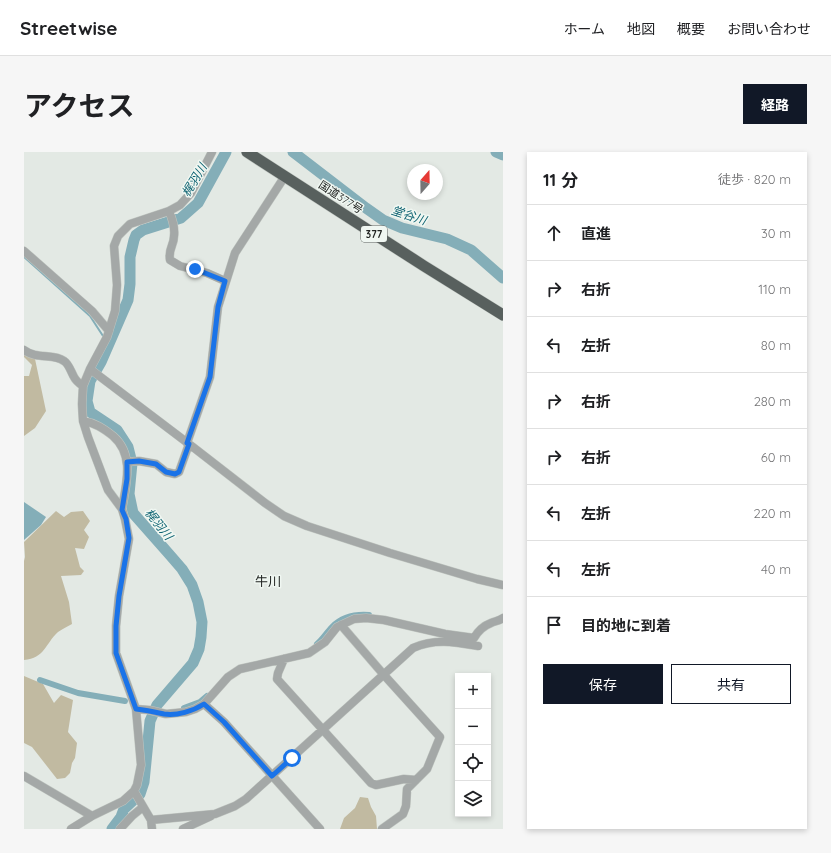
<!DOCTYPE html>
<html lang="ja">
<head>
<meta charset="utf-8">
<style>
  body { margin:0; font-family:Quicksand,"Noto Sans JP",sans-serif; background:#f6f6f6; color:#202124 }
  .controls { position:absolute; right:12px; bottom:12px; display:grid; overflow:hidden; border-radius:0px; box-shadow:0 2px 6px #0003 }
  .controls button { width:36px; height:36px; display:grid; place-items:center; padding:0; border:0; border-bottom:1px solid #e0e0e0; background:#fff; color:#202124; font:20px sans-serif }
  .compass { position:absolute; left:383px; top:12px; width:36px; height:36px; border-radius:50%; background:#fff; box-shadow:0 2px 6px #0003; rotate:20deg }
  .stop { position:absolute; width:12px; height:12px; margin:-9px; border:3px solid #1a73e8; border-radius:50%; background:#fff }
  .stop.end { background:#1a73e8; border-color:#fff; box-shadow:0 1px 4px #0008 }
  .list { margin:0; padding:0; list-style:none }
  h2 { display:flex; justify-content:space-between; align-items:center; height:52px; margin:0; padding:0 16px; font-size:17px }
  h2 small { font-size:13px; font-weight:400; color:#757577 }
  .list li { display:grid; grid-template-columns:26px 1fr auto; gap:12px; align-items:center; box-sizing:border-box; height:56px; padding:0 16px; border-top:1px solid #e0e0e0 }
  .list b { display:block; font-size:15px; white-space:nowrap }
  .list em { font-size:13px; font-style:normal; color:#757577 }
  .actions { display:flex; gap:8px; padding:12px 16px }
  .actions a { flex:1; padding:9px 0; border:1px solid #111827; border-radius:0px; text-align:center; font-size:14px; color:#111827 }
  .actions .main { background:#111827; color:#fff }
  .icon { flex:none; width:22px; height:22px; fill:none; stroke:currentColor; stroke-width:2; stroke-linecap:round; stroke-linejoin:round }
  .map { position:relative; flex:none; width:479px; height:677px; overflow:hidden; border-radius:0px }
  header { display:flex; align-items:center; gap:24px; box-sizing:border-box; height:56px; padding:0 20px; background:#fff; border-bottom:1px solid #e0e0e0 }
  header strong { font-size:19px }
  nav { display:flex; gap:22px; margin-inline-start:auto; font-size:14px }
  .intro { display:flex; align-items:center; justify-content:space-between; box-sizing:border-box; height:96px; padding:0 24px }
  h1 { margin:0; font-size:28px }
  .button { padding:10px 18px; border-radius:0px; background:#111827; color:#fff; font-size:14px; font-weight:700 }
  main { display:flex; gap:24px; padding:0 24px }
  aside { flex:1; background:#fff; border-radius:0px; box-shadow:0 2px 6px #0003 }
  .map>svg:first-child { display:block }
  .green { fill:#c1baa1 }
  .water { fill:#84aeb8 }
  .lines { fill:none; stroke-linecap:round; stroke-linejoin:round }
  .stream { stroke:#84aeb8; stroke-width:2 }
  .canal { stroke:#84aeb8; stroke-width:6 }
  .river { stroke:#84aeb8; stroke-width:11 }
  .minor-casing { stroke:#c0c6c1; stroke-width:9 }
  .highway-casing { stroke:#c0c6c1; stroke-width:12 }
  .minor { stroke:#a4a8a7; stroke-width:8 }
  .highway { stroke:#58605e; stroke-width:11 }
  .route { stroke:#1a73e8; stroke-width:5 }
  .labels { text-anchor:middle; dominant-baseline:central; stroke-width:3; stroke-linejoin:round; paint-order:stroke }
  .shield { fill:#f0f7f2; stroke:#5f6360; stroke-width:1 }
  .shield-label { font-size:10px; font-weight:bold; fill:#212422 }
  .street-label { font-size:11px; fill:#212422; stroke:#f0f7f2 }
  .water-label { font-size:12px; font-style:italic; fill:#0c6271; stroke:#f0f7f2 }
  .quarter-label { font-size:13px; fill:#212422; stroke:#f0f7f2 }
</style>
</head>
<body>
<header>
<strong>Streetwise</strong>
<nav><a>ホーム</a><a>地図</a><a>概要</a><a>お問い合わせ</a></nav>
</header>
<div class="intro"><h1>アクセス</h1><a class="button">経路</a></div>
<main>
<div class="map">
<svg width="479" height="677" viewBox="0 0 479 677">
  <rect width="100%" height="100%" fill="#e3e9e4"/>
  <!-- green -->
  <path class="green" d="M0,202L11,207L22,259L11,276L0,284V224H5L8,213L0,205Z
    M32,359L40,365L47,360L59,359L66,369L60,378L65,385L60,397L51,396L56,415L60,419L57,423L37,424L45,450L48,472C43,475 38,477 34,480C21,492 21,506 0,508V409L1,405L0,390Z
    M0,524L19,532L30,551L37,543L49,548L44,580L53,591L51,606L48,611L46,621L41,626L33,627L8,595L0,591Z
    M336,645L344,646L347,655L352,664L353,677H316L320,666L331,656Z"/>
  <!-- water -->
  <path class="water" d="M0,350L22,365L17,373L0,388Z"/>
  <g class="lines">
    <!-- stream -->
    <path class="stream" d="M0,105L66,164L79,184"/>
    <!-- canal -->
    <path class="canal" d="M293,492C299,487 303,480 308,475C318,465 332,462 345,463
      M16,528L54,541L101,549
      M160,556L176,550L183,544"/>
    <!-- river -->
    <path class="river" d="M269,0L342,56L359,68L378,76L423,87L447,98L479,126
      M472,0L479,3
      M88,677L97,665L100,657L116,642L120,630L126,569L133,553L169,511L175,497L177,485L178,470L174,450L168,433L158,417L145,402L109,361L105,342L108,311L104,295L93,278L66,260L63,249L66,229L77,210L104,148L106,132V105L110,88L112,83L119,78L157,66L174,51L202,0"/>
    <defs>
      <path id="minor" d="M145,59C148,66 151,76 150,84C150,94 144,96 146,108L156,114L183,121L201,129
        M0,99L68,159L85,179
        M0,198C13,208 29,201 40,209C45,212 47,220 50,225C52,229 56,232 59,234
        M66,217L165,292L241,351L260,364L283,374L366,401L453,427L479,433
        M59,269C71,271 79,276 89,284C111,303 102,332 98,357
        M163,291L186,225L194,155L211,101L261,24
        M103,310L115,309L132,312L142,320L151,322L155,320L165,292
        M317,473L360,523L416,585L403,617L383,637L382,654L379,662L358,677
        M260,507L254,521L253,527L347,631L352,633L380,627L392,628
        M180,552L200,570L296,677
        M112,557L125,558L142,562L162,560L171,557L180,552L204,525L216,517L285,501L301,490L313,475L330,467L342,466L360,468L421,482L450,486C454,479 459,474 467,471C471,469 475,469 479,466
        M0,624L68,664
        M110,639L127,668L128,677
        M127,668L191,662L211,654L222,647L389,496C411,486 431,490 454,494
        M47,677L68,664L99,649L110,639L113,633L117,613L112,557L92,501V474L95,444L105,387L101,367L98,357L84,338L64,285L59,269L58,252L59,234L66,217L83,185L91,159L93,133L90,94L94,84L106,72L145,59L156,53L167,41L188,0
        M96,677L108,664L119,655
        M159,677L187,664"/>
      <path id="highway" d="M223,0L400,114L479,163"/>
    </defs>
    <!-- minor casing -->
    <use href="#minor" class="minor-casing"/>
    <!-- highway casing -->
    <use href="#highway" class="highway-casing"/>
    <!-- minor -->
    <use href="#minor" class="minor"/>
    <!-- highway -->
    <use href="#highway" class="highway"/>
  </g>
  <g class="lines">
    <!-- route -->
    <path class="route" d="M171,117L201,129L194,155L186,225L163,291L165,292L155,320L151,322L142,320L132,312L115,309L103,310V327L98,358L102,367L105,386L95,444L92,474V501L112,557C122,558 131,560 140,562C153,564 169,559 180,552L200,570L248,624L268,606"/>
  </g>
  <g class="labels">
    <!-- shield labels -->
    <rect class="shield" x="337" y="74" width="26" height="16" rx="3"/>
    <g class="shield-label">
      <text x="350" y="82">377</text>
    </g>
    <!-- street labels -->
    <g class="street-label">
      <text transform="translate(317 45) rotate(33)">国道377号</text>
    </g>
    <!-- water labels -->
    <g class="water-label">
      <text transform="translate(170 28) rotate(-59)">梶羽川</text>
      <text transform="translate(385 63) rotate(18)">堂谷川</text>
      <text transform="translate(135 372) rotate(51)">梶羽川</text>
    </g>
    <!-- quarter labels -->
    <g class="quarter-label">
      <text x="244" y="429">牛川</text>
    </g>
  </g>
</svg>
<div class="controls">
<button>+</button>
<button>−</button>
<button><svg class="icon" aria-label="locate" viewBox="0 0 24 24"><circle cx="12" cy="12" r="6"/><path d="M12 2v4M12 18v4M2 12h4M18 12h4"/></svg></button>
<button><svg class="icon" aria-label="layers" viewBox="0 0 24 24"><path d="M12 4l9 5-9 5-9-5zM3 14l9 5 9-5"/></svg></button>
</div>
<svg class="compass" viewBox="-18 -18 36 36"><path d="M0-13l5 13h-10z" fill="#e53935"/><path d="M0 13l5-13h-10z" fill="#757577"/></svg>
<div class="stop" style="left:268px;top:606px"></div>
<div class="stop end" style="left:171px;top:117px"></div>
</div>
<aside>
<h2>11 分<small>徒歩 · 820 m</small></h2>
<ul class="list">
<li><svg class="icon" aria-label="ahead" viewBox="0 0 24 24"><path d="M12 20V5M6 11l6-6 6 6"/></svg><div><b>直進</b></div><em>30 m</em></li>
<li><svg class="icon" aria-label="right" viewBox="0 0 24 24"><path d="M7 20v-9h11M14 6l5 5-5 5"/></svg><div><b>右折</b></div><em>110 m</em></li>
<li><svg class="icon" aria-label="left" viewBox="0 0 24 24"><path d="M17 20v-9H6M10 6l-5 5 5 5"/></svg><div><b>左折</b></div><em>80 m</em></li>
<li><svg class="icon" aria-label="right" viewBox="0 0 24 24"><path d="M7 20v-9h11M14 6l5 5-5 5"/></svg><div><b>右折</b></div><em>280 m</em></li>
<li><svg class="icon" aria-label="right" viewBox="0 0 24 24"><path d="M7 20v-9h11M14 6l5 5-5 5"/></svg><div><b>右折</b></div><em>60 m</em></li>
<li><svg class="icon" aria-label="left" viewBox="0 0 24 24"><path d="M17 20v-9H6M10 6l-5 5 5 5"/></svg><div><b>左折</b></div><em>220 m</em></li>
<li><svg class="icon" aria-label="left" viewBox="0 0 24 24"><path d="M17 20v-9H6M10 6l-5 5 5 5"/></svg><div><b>左折</b></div><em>40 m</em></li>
<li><svg class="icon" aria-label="arrive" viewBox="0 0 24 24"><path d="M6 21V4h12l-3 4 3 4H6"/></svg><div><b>目的地に到着</b></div></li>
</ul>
<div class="actions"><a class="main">保存</a><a>共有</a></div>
</aside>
</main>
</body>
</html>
